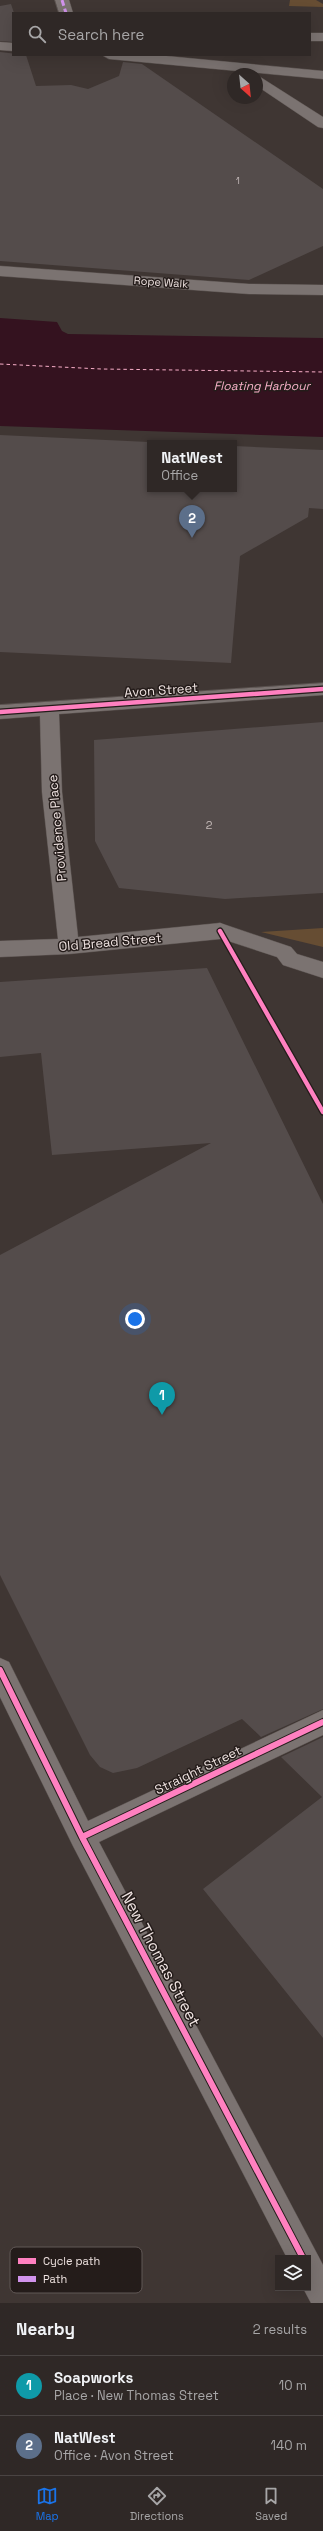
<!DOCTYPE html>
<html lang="en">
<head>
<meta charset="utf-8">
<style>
  body { margin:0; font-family:"Space Grotesk",sans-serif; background:#3b3432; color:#f1f3f6 }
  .controls { position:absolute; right:12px; bottom:12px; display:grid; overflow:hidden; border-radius:0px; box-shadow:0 4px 16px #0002 }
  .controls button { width:36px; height:36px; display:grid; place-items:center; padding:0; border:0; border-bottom:1px solid #4a4443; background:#2f2826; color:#f1f3f6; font:20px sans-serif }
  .compass { position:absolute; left:227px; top:68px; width:36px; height:36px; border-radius:50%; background:#2f2826; box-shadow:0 4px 16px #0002; rotate:153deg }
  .you { position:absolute; left:135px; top:1319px; width:14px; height:14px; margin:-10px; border:3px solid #fff; border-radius:50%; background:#1a73e8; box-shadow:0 0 0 6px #1a73e833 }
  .badge { display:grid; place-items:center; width:26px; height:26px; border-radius:50%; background:#1a73e8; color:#fff; font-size:13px; font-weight:700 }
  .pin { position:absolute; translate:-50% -33px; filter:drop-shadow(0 1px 2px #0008) }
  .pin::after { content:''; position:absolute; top:21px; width:14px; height:12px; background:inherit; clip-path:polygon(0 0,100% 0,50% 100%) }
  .popup { position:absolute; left:147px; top:440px; width:90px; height:52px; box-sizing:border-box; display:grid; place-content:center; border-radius:0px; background:#2f2826; filter:drop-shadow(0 1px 3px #0005); font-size:13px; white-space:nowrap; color:#a7a6a7 }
  .popup b { font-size:15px; color:#f1f3f6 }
  .popup::after { content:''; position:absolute; left:50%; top:100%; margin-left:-8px; border:8px solid transparent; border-top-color:#2f2826 }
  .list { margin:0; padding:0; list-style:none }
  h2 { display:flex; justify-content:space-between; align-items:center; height:52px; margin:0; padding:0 16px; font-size:17px }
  h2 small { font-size:13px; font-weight:400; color:#a7a6a7 }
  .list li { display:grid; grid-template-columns:26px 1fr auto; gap:12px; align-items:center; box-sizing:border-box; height:60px; padding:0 16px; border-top:1px solid #4a4443 }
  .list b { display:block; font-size:15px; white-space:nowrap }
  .list p { margin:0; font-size:13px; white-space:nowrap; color:#a7a6a7 }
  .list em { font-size:13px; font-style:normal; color:#a7a6a7 }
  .icon { flex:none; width:22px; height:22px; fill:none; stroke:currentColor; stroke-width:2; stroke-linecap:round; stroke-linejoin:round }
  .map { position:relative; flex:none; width:323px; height:2303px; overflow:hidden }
  .search { position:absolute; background:#2f2826; box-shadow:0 4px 16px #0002; left:12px; right:12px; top:12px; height:44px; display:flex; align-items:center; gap:10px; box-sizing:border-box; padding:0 14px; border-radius:0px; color:#a7a6a7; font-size:15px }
  .sheet { height:172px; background:#2f2826 }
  nav { display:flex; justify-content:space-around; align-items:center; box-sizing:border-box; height:56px; border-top:1px solid #4a4443; background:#2f2826; font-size:11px; color:#a7a6a7 }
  nav a { display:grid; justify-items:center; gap:2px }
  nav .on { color:#1a73e8 }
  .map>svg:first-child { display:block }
  .green { fill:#664d33 }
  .water { fill:#34121f }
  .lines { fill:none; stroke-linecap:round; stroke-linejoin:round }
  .ferry { stroke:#f8aec8; stroke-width:1; stroke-dasharray:3.5 3; stroke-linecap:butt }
  .building { fill:#544c4b }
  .lane-casing { stroke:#5a524f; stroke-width:1 }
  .street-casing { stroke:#5a524f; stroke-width:1 }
  .lane { fill:#7b7371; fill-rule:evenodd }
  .street { fill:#7b7371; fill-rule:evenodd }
  .quiet { stroke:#d193ec; stroke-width:3; stroke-dasharray:6 3; stroke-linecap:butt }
  .cycleway-far1-casing { stroke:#241c1a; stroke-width:7 }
  .cycleway-casing { stroke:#241c1a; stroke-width:8 }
  .cycleway-far1 { stroke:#ff80c0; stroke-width:4.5 }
  .cycleway { stroke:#ff80c0; stroke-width:6 }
  .labels { text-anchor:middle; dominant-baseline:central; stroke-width:3; stroke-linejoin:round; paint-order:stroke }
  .far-number-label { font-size:9px; fill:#c8bdbc }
  .far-street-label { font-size:11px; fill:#efe3e1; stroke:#241c1a }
  .number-label { font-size:11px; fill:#c8bdbc }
  .far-water-label { font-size:12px; font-style:italic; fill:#f8aec8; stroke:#241c1a }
  .street-label { font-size:13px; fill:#efe3e1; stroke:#241c1a }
  .near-street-label { font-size:16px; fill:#efe3e1; stroke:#241c1a }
  .key { fill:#241c1a; stroke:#615856; stroke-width:1 }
  .key-label { font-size:11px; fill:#efe3e1 }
</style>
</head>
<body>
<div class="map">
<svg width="323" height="2303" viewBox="0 0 323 2303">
  <rect width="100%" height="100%" fill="#3f3633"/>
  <!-- green -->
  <path class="green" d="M290,0H316L323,4V7L289,6Z
    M323,928V947L261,932Z"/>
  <!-- water -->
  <path class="water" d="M0,318L57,322L62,331L68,334L323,338V437L0,426Z"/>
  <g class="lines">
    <!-- ferry -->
    <path class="ferry" d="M0,364L101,369L323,372"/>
  </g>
  <!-- building -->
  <path class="building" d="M11,4L14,13L13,42L0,41V6Z
    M0,52L26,55L36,86L71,85L88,89L119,76L123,62L142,64L323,189V246L249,280L0,261Z
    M0,435L170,443H150V489H234V446L323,450V509L309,508L308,517L240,556L231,663L0,652Z
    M323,722V893L225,899L119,888L95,841L94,740Z
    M207,968L323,1204V1709L261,1737L242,1719L137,1768L113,1773L100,1767L90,1755L0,1575V1255L211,1143L52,1155L41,1053L0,1057V982Z
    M323,1737V2038L203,1889L322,1797L281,1757Z"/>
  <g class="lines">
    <defs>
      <path id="lane" d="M310,33H323V41H310Z
        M257,75L323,117V128L318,127L257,86Z
        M0,266L249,284L323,285V295L249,294L0,276Z
        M220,923L291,947L297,954L323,962V978L283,965L277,957L213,936L210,931L213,926Z"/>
      <path id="street" d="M55,0H69L73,13H59Z
        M0,42L13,43V51L0,50Z
        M102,55H156L323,71V79L109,59Z
        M323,683V695L59,714L62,792L78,937L220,923L227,926L230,931L227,936L220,939L69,954L0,957V941L58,939L42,792L40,716L0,719V705Z
        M0,1658L9,1662L88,1821L323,1710V1735L99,1842L323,2265V2303H311L303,2288H308V2258H287L73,1846L0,1697Z"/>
    </defs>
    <!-- lane casing -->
    <use href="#lane" class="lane-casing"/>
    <!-- street casing -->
    <use href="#street" class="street-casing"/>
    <!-- lane -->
    <use href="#lane" class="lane"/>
    <!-- street -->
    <use href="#street" class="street"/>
    <!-- quiet -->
    <path class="quiet" d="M62,0L66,13"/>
    <defs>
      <path id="cycleway-far1" d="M0,712L323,689
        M220,931L323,1112"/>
      <path id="cycleway" d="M0,1670L82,1837L303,2258
        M82,1837L323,1722"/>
    </defs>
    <!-- cycleway-far1 casing -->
    <use href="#cycleway-far1" class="cycleway-far1-casing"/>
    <!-- cycleway casing -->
    <use href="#cycleway" class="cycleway-casing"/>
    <!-- cycleway-far1 -->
    <use href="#cycleway-far1" class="cycleway-far1"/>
    <!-- cycleway -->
    <use href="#cycleway" class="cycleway"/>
  </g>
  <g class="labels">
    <!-- far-number labels -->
    <g class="far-number-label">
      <text x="238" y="181">1</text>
    </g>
    <!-- far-street labels -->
    <g class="far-street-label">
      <text transform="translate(161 282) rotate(4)">Rope Walk</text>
    </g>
    <!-- number labels -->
    <g class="number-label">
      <text x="209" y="825">2</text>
    </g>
    <!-- far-water labels -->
    <g class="far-water-label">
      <text x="262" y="386">Floating Harbour</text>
    </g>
    <!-- street labels -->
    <g class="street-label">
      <text transform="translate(161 690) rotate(-4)">Avon Street</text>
      <text transform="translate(57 828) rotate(-95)">Providence Place</text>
      <text transform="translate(110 942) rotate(-5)">Old Bread Street</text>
      <text transform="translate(198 1770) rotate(-26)">Straight Street</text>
    </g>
    <!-- near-street labels -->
    <g class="near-street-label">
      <text transform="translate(161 1959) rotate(62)">New Thomas Street</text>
    </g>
  </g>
  <!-- legend -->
  <rect x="10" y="2247" width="132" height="46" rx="6" class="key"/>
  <rect x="18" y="2258" width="18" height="6" fill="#ff80c0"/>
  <rect x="18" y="2276" width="18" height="6" fill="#d193ec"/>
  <g class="key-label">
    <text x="43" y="2265">Cycle path</text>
    <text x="43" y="2283">Path</text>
  </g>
</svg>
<div class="controls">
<button><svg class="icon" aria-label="layers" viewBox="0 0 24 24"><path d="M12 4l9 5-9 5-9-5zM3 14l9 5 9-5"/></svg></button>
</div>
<svg class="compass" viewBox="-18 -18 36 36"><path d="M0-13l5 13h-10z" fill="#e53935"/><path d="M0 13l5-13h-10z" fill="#a7a6a7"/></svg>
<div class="you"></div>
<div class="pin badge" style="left:162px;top:1415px;background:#0f9aa8">1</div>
<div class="pin badge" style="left:192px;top:538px;background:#5c6f8a">2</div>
<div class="popup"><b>NatWest</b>Office</div>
<div class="search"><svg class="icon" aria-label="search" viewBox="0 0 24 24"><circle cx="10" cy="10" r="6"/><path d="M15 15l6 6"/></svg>Search here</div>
</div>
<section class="sheet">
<h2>Nearby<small>2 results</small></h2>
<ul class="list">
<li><span class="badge" style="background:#0f9aa8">1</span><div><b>Soapworks</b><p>Place · New Thomas Street</p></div><em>10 m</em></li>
<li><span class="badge" style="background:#5c6f8a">2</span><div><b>NatWest</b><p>Office · Avon Street</p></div><em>140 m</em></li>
</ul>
</section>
<nav>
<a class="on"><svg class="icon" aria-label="map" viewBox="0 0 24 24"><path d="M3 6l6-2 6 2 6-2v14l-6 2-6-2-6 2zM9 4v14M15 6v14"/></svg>Map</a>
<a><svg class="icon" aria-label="directions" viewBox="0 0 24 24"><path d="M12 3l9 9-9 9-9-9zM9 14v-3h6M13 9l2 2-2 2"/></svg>Directions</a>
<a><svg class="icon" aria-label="saved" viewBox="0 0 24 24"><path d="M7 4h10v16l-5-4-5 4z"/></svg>Saved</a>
</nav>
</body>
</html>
